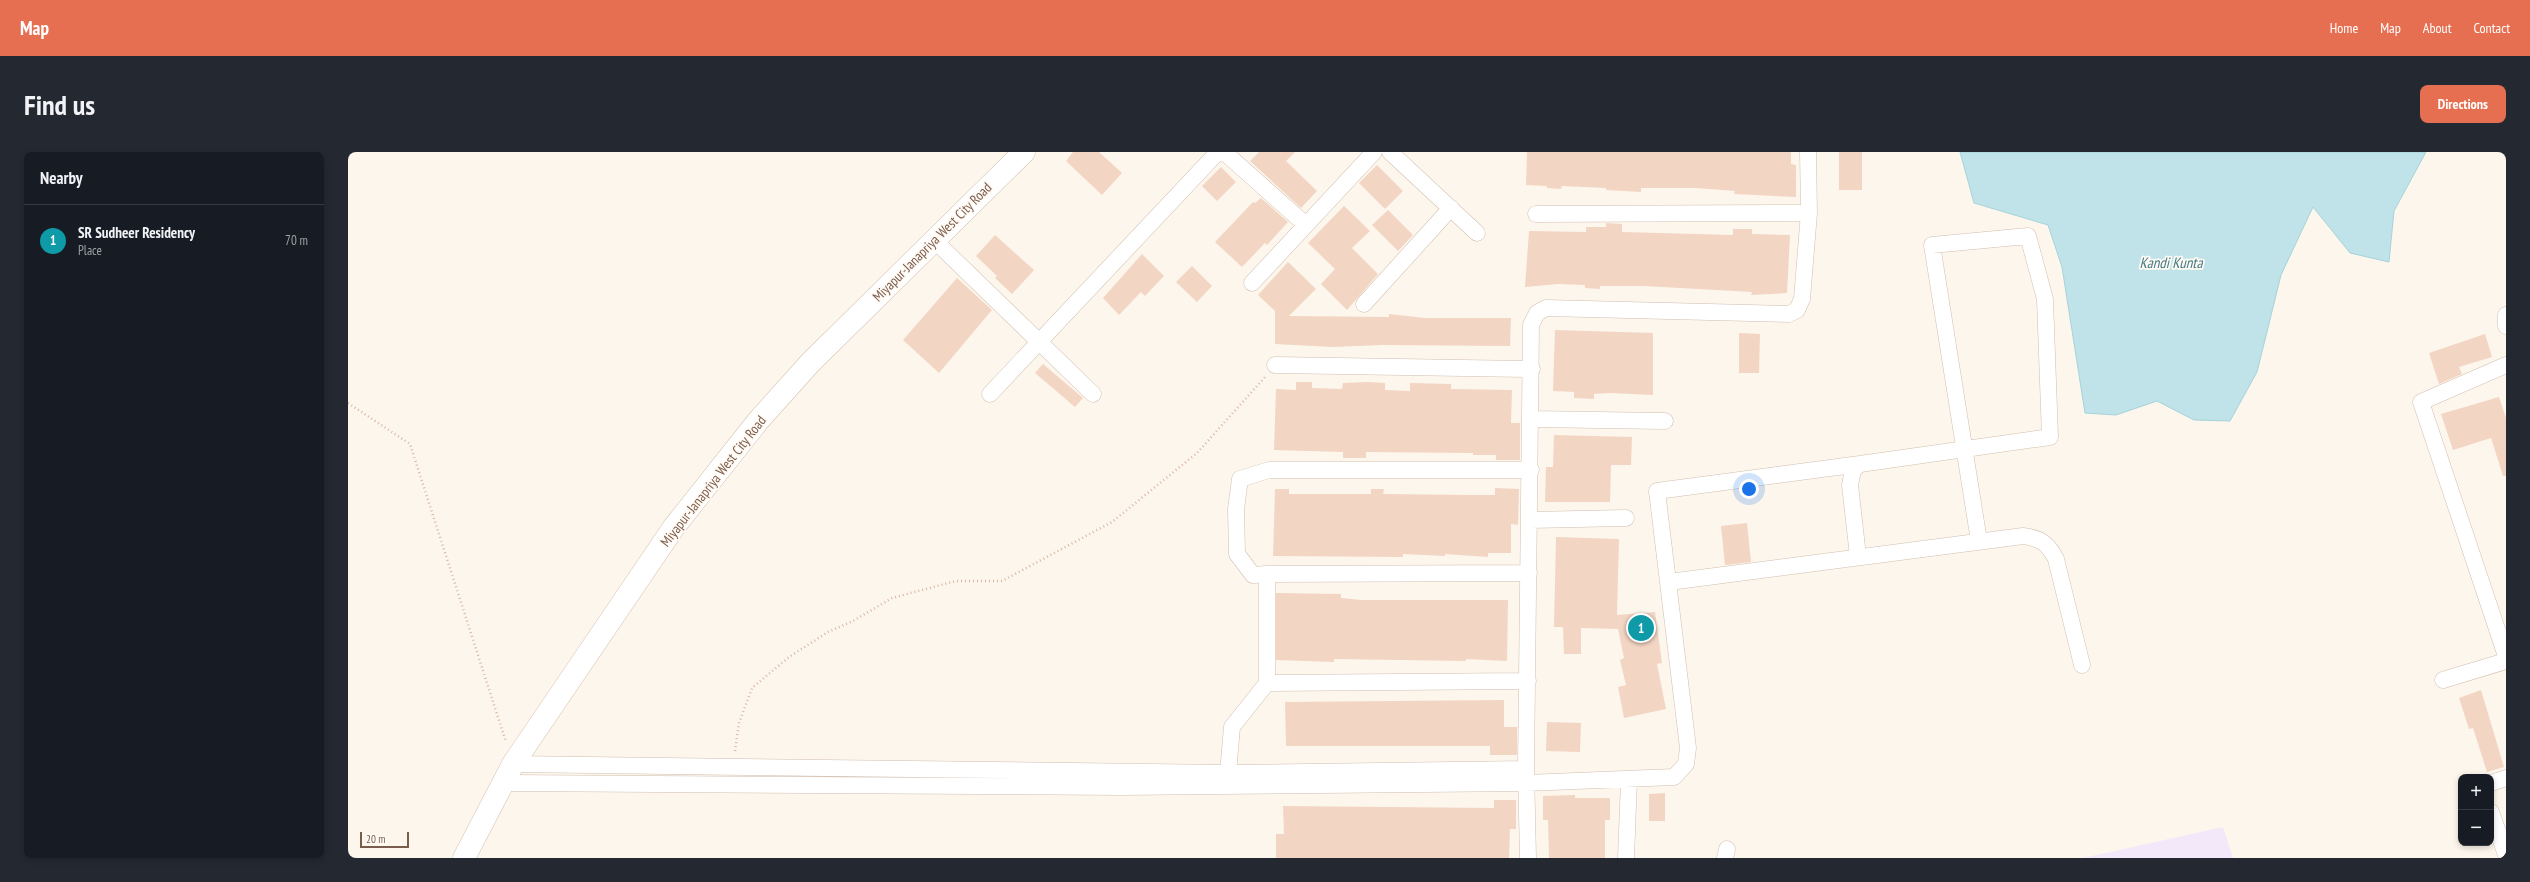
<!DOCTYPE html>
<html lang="en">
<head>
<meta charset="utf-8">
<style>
  body { margin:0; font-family:"PT Sans Narrow",sans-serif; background:#242831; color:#f1f3f6 }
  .controls { position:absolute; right:12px; bottom:12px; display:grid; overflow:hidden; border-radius:8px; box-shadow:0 2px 6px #0003 }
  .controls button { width:36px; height:36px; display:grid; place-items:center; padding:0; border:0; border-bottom:1px solid #363941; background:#171b24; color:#f1f3f6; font:20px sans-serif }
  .scale { position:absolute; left:12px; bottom:10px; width:49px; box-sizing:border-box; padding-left:4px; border:2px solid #7a5c4d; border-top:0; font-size:11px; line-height:14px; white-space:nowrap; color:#7a5c4d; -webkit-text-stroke:3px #fffaf3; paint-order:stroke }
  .you { position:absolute; left:1401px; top:337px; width:14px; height:14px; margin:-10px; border:3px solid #fff; border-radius:50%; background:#1a73e8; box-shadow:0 0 0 6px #1a73e833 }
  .badge { display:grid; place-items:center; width:26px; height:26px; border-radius:50%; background:#e76f51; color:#fff; font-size:13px; font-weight:700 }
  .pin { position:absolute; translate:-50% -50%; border:2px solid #fff; box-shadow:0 1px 4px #0006 }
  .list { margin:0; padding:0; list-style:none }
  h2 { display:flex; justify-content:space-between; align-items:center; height:52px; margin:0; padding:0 16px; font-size:17px }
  h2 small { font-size:13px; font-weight:400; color:#9ea1a6 }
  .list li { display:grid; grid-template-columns:26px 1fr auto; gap:12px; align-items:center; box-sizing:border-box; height:72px; padding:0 16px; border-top:1px solid #363941 }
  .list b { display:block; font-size:15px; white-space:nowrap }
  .list p { margin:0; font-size:13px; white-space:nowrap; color:#9ea1a6 }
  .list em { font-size:13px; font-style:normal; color:#9ea1a6 }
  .map { position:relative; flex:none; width:2158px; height:706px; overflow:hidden; border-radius:8px }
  header { display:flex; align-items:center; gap:24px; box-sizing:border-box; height:56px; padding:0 20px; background:#e76f51; color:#fff }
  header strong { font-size:19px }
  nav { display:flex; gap:22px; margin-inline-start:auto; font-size:14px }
  .intro { display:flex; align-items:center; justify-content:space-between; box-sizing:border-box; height:96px; padding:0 24px }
  h1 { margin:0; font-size:28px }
  .button { padding:10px 18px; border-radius:8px; background:#e76f51; color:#fff; font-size:14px; font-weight:700 }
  main { display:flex; gap:24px; padding:0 24px }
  aside { flex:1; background:#171b24; border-radius:8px; box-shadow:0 2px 6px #0003 }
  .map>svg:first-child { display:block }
  .education { fill:#f3e8fa }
  .water { fill:#bfe3e8; stroke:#a5d3da }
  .building { fill:#f3d5c3 }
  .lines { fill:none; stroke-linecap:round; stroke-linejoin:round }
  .street-casing { stroke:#d1beb0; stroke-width:17 }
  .secondary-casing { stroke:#d6c0b0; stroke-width:23 }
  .path { stroke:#d9b8a5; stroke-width:2.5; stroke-dasharray:1 3; stroke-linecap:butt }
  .street { stroke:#fff; stroke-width:16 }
  .secondary { stroke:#fff; stroke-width:22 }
  .labels { text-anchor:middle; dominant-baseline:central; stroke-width:3.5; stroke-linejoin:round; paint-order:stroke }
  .street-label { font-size:14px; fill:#7a5c4d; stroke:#fffaf3 }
  .water-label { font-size:15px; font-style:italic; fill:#437c86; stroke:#fffaf3 }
</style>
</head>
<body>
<header>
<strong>Map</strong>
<nav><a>Home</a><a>Map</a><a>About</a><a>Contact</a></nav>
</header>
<div class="intro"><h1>Find us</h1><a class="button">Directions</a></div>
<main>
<aside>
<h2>Nearby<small></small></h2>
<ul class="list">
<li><span class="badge" style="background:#0f9aa8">1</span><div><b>SR Sudheer Residency</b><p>Place</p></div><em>70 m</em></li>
</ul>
</aside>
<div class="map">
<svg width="2158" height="706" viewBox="0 0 2158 706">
  <rect width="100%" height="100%" fill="#fdf6ec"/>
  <!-- education -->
  <path class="education" d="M1875,675L1885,706H1735Z"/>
  <!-- water -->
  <path class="water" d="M1612,0H2078L2046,59L2041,110L2002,101L1965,55L1933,123L1909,220L1882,269L1846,268L1809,249L1768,263L1737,261L1714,115L1700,73L1626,51Z"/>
  <!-- building -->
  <path class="building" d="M725,0H751L774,21L754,43L718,9Z
    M911,0H947L938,9L969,39L953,56L902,9Z
    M1179,0H1443V12L1448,13V45L1386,42L1387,39L1348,36H1293V40L1258,38V36L1214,34L1213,37L1199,36V34L1178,33Z
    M1491,0H1514V38H1491Z
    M1029,13L1055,39L1037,57L1011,31Z
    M873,15L888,30L869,49L854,34Z
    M913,46L940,70L919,93L917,91L894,115L867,90L905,50L907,51Z
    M996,54L1022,79L1004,96L1030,122L999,158L973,132L987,117L960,91Z
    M1040,58L1065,83L1050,99L1024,73Z
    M1258,71L1274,72V80L1385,83V77H1404V82L1442,83L1439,141L1403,143L1404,140L1296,134H1252V137L1237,136V133L1210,132L1177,135L1181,79L1238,80V75H1258Z
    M647,83L686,118L664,142L647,126L649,124L628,104Z
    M794,102L816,124L797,144L793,140L771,163L755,146Z
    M940,110L968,137L941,164L1041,165V162L1077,166H1163L1162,194L1035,193L985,195L927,192V159L910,143Z
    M844,114L864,134L849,150L828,130Z
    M609,126L644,158L591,221L555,188Z
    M1207,178L1305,181V243L1262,241L1246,242V247L1226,246V240L1205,239Z
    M1391,181L1412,182L1411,221H1391Z
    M2137,182L2144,205L2111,215L2114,222L2091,232L2081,201Z
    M695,212L735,246L727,255L687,221Z
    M948,230H964V236L994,237L995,231L1019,230L1037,231V238L1062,239V231L1103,232V237L1164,238L1163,271H1172V308H1148V303H1125V301L1018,300V306H995V300L926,298L928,237L948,238Z
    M2151,245L2158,266V324H2155L2143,286L2105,298L2093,262Z
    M1206,283L1284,285L1283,313H1263L1262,350H1197L1198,315H1205Z
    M1147,336L1171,337L1170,373L1163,372V401H1140V405L1097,402V404L1055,402V405L925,404L927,337H941V342H1023V337H1036L1035,342L1125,343H1147Z
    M1399,371L1403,410L1377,413L1373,374Z
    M1208,385L1271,387L1269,463L1307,460L1314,511L1309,512L1318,557L1276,566L1270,535L1278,533L1272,508L1276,506L1270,477L1233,476V502H1216L1215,475H1206Z
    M928,441L993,442V446L1014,448H1160L1159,509L1118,507V509L986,507V510L928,508Z
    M2133,538L2156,615L2139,620L2125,576L2121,577L2111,546Z
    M1156,548V575H1169V603H1142V594H938L937,550Z
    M1199,570L1233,571L1232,600L1198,599Z
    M1317,641V669H1301V642Z
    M1227,643V646H1262V668H1257V706H1201L1200,668H1195V644Z
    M1146,648H1168V677H1162L1161,706H928V682H936L935,654L1146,656Z"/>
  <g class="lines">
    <defs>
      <path id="street" d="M876,0L958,73
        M1042,0L1129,81
        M1188,62L1461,61
        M586,88L745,242
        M904,131L1026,0
        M1016,152L1103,56
        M2158,163V174
        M927,213L1184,217
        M2158,213L2073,250L2158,504
        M642,242L870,0
        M1183,267L1317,269
        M1182,368L1278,366
        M1510,404L1502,333L1505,318L1512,312L1702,285L1697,147L1680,84L1584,93L1631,389
        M919,422L905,423L889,402L888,357L892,327L921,318H1183
        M1321,430L1675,384C1693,386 1700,392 1708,407L1734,513
        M2095,528L2158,509
        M919,531L1180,529
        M165,612L880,621L1178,617
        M880,621L884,575L919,531V422L1181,421
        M156,631L773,635L1178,631L1326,625L1338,612L1340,596L1309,339L1512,312
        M2143,631L2158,626
        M2143,660L2158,703
        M1180,706L1178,617L1183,173L1189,161L1198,156L1441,162L1449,158L1454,147L1461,61L1460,0
        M1278,706L1281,628
        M1377,706L1379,697"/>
      <path id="secondary" d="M116,706L165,612L326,375L410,269L462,211L676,0"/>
    </defs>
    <!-- street casing -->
    <use href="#street" class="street-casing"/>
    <!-- secondary casing -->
    <use href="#secondary" class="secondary-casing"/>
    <!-- path -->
    <path class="path" d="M0,251L62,292L158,590
      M387,599L391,571L404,536L441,505L480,480L505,469L544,446L608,429H654L764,370L849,301L918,224"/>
    <!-- street -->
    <use href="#street" class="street"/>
    <!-- secondary -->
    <use href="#secondary" class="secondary"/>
  </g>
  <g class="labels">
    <!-- street labels -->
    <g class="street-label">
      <text transform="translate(584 90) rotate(-45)">Miyapur-Janapriya West City Road</text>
      <text transform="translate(365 329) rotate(-52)">Miyapur-Janapriya West City Road</text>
    </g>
    <!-- water labels -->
    <g class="water-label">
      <text x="1823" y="110">Kandi Kunta</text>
    </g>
  </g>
</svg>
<div class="controls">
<button>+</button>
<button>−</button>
</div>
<div class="scale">20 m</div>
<div class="you"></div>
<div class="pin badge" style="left:1293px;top:476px;background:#0f9aa8">1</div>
</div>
</main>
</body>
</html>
